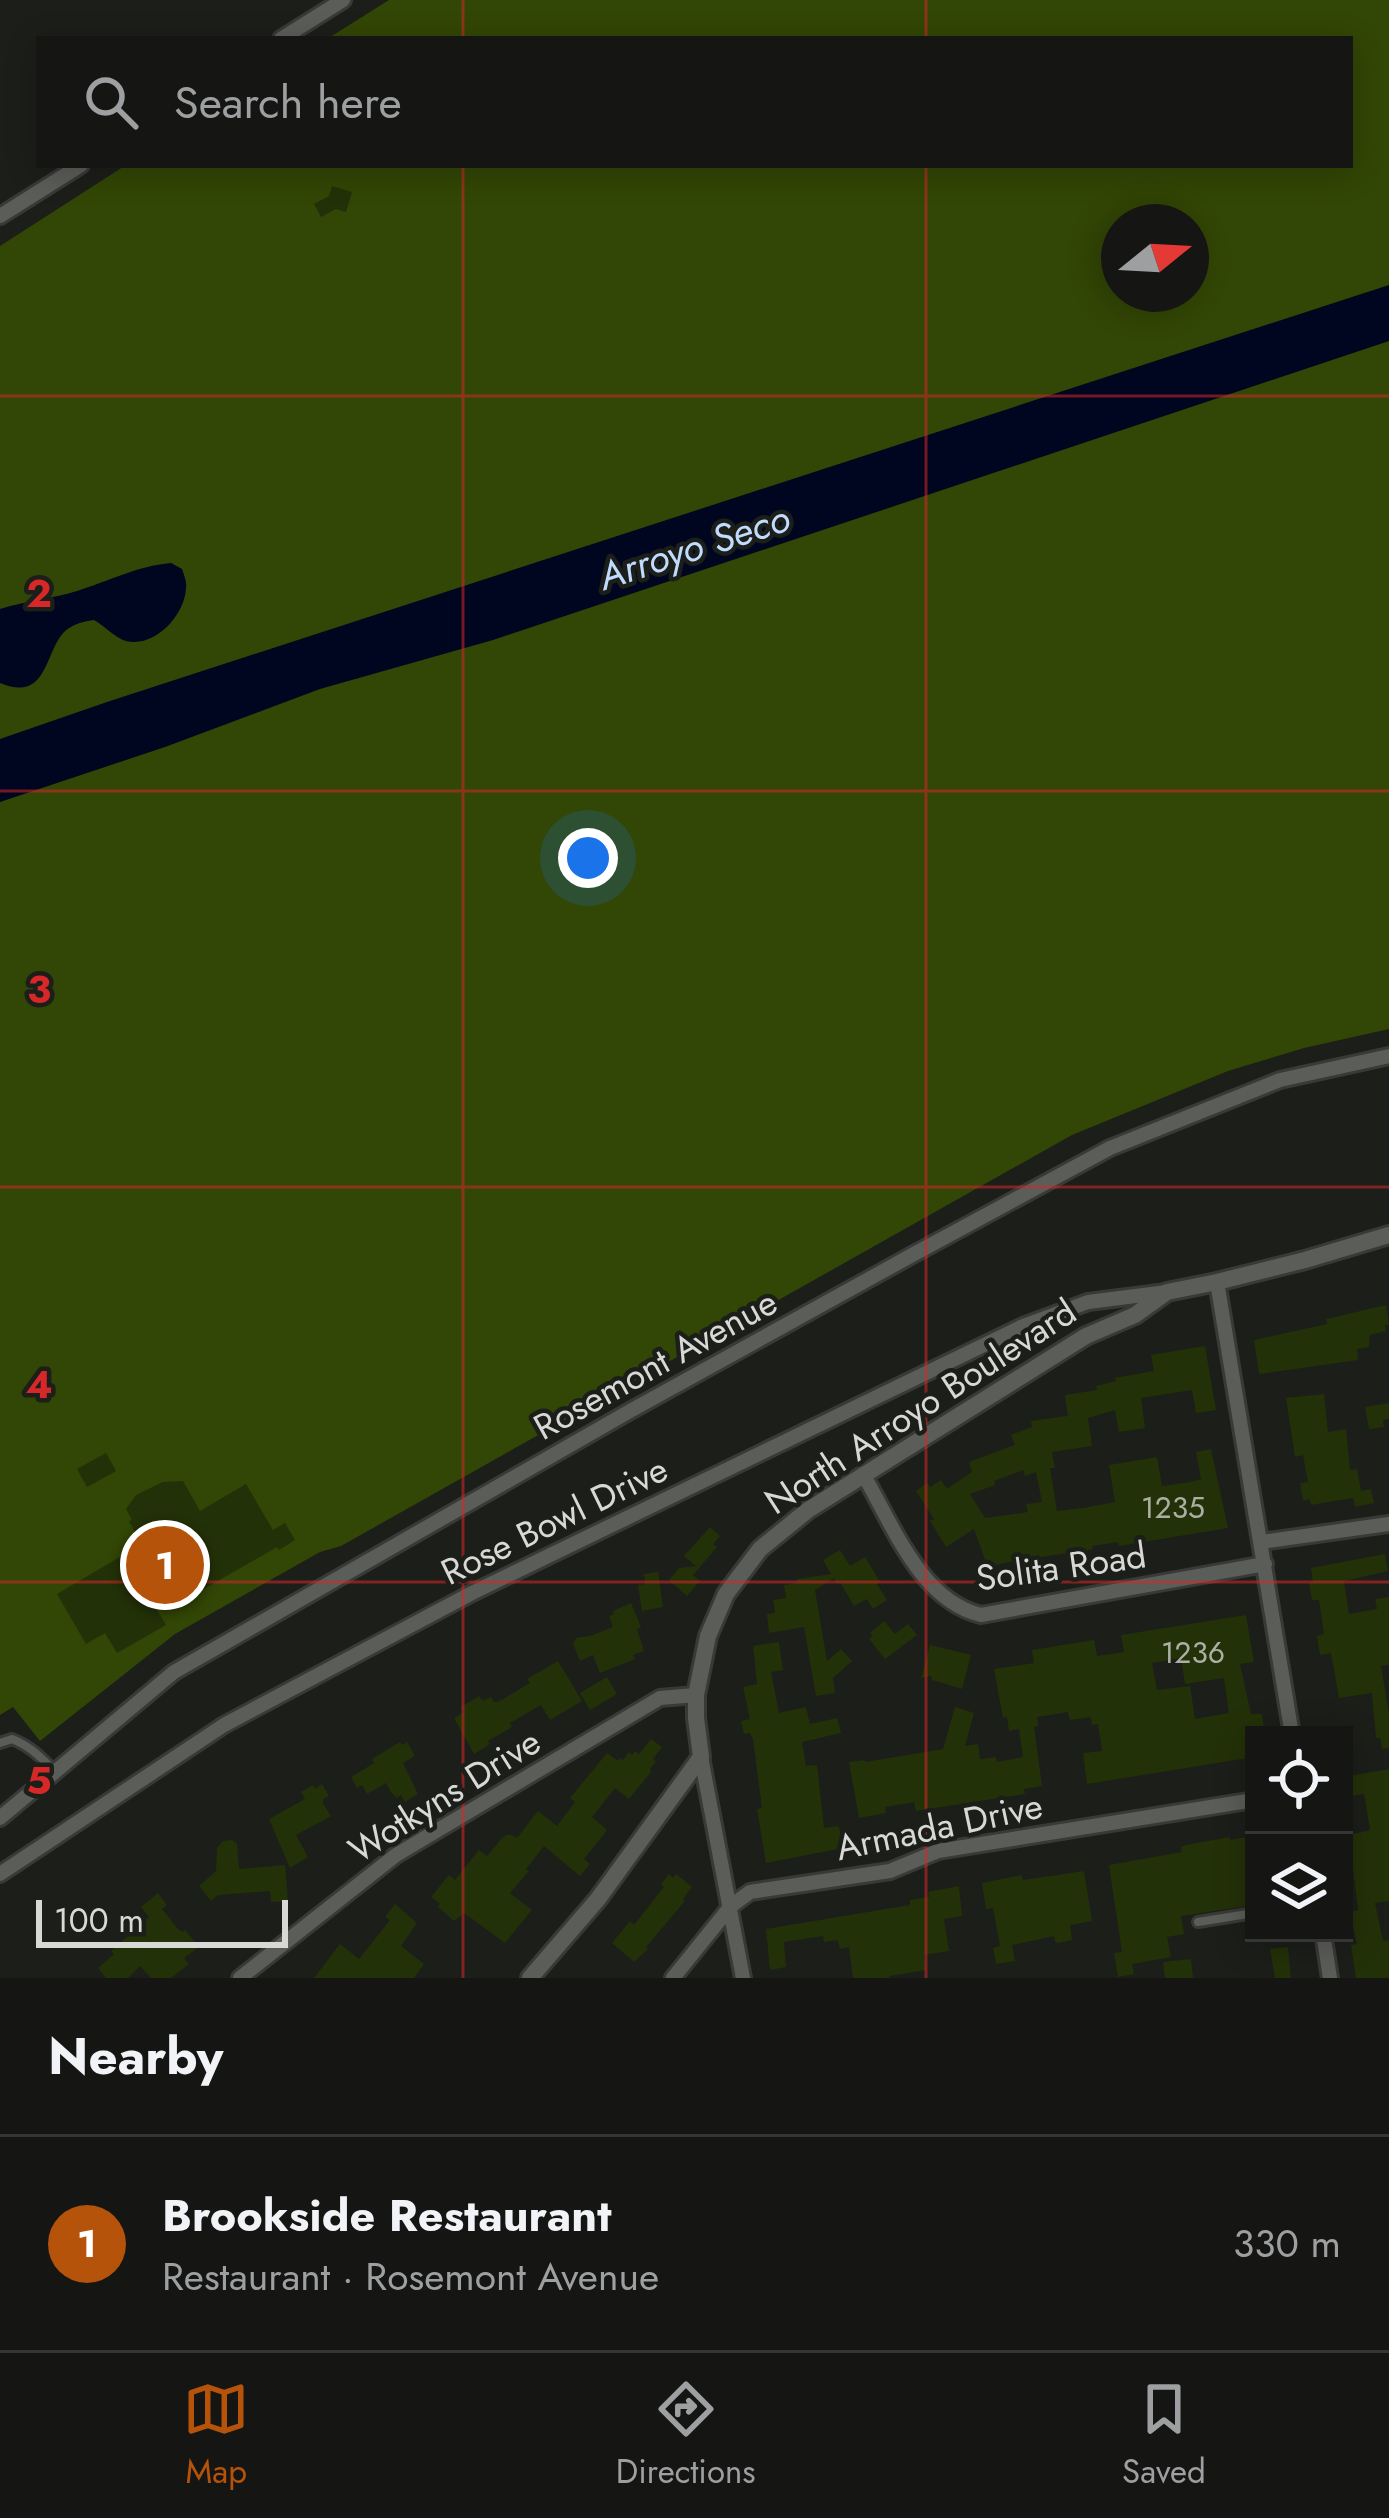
<!DOCTYPE html>
<html lang="en">
<head>
<meta charset="utf-8">
<style>
  body { margin:0; font-family:Jost,sans-serif; background:#222322; color:#f1f3f6 }
  .controls { position:absolute; right:36px; bottom:36px; display:grid; overflow:hidden; border-radius:0px; box-shadow:0 6px 30px #0003 }
  .controls button { width:108px; height:108px; display:grid; place-items:center; padding:0; border:0; border-bottom:3px solid #343534; background:#151614; color:#f1f3f6; font:60px sans-serif }
  .compass { position:absolute; left:1101px; top:204px; width:108px; height:108px; border-radius:50%; background:#151614; box-shadow:0 6px 30px #0003; rotate:72deg }
  .scale { position:absolute; left:36px; bottom:30px; width:252px; box-sizing:border-box; padding-left:12px; border:6px solid #d8d9d7; border-top:0; font-size:33px; line-height:42px; white-space:nowrap; color:#d8d9d7; -webkit-text-stroke:9px #1c1e1a; paint-order:stroke }
  .you { position:absolute; left:588px; top:858px; width:42px; height:42px; margin:-30px; border:9px solid #fff; border-radius:50%; background:#1a73e8; box-shadow:0 0 0 18px #1a73e833 }
  .badge { display:grid; place-items:center; width:78px; height:78px; border-radius:50%; background:#b45309; color:#fff; font-size:39px; font-weight:700 }
  .pin { position:absolute; translate:-50% -50%; border:6px solid #fff; box-shadow:0 3px 12px #0006 }
  .list { margin:0; padding:0; list-style:none }
  h2 { display:flex; justify-content:space-between; align-items:center; height:156px; margin:0; padding:0 48px; font-size:51px }
  h2 small { font-size:39px; font-weight:400; color:#9d9fa0 }
  .list li { display:grid; grid-template-columns:78px 1fr auto; gap:36px; align-items:center; box-sizing:border-box; height:216px; padding:0 48px; border-top:3px solid #343534 }
  .list b { display:block; font-size:45px; white-space:nowrap }
  .list p { margin:0; font-size:39px; white-space:nowrap; color:#9d9fa0 }
  .list em { font-size:39px; font-style:normal; color:#9d9fa0 }
  .icon { flex:none; width:66px; height:66px; fill:none; stroke:currentColor; stroke-width:2; stroke-linecap:round; stroke-linejoin:round }
  .map { position:relative; flex:none; width:1389px; height:1978px; overflow:hidden }
  .search { position:absolute; background:#151614; box-shadow:0 6px 30px #0003; left:36px; right:36px; top:36px; height:132px; display:flex; align-items:center; gap:30px; box-sizing:border-box; padding:0 42px; border-radius:0px; color:#9d9fa0; font-size:45px }
  .sheet { height:372px; background:#151614 }
  nav { display:flex; justify-content:space-around; align-items:center; box-sizing:border-box; height:168px; border-top:3px solid #343534; background:#151614; font-size:33px; color:#9d9fa0 }
  nav a { display:grid; justify-items:center; gap:6px }
  nav .on { color:#b45309 }
  .map>svg:first-child { display:block }
  .green { fill:#324605; fill-rule:evenodd }
  .water { fill:#000520 }
  .building { fill:#233108; fill-rule:evenodd }
  .lines { fill:none; stroke-linecap:round; stroke-linejoin:round }
  .service-casing { stroke:#393a37; stroke-width:14 }
  .minor-casing { stroke:#393a37; stroke-width:20 }
  .tertiary-casing { stroke:#393a37; stroke-width:22 }
  .service { stroke:#5b5d58; stroke-width:8 }
  .minor { stroke:#5b5d58; stroke-width:14 }
  .tertiary { stroke:#5b5d58; stroke-width:16 }
  .grid { fill:none; stroke:#d62828; stroke-width:3; stroke-opacity:0.55 }
  .labels { text-anchor:middle; dominant-baseline:central; stroke-width:9; stroke-linejoin:round; paint-order:stroke }
  .number-label { font-size:30px; fill:#abafa3 }
  .street-label { font-size:36px; fill:#d8d9d7; stroke:#1c1e1a }
  .water-label { font-size:39px; font-style:italic; fill:#c0dbfd; stroke:#1c1e1a }
  .grid-label { font-size:39px; text-anchor:middle; font-weight:bold; fill:#d62828; stroke:#1c1e1a; stroke-width:9; stroke-linejoin:round; paint-order:stroke }
</style>
</head>
<body>
<div class="map">
<svg width="1389" height="1978" viewBox="0 0 1389 1978">
  <rect width="100%" height="100%" fill="#1c1e1a"/>
  <!-- green -->
  <path class="green" d="M389,0H1389V1029L1304,1048L1228,1071L1072,1135L341,1546L320,1552L175,1634L40,1741L13,1707L0,1715V246L126,165H1350V39H327ZM1119,222H1191V294H1119Z"/>
  <!-- water -->
  <path class="water" d="M1389,285V341L493,640L320,689L165,747L0,802V739L107,702Z
    M171,563L182,569C184,575 187,582 186,588C185,615 155,648 126,641C115,638 105,626 94,620C81,622 68,625 60,637C44,661 44,701 0,683V609C25,601 52,599 77,591C109,581 137,566 171,563Z"/>
  <!-- building -->
  <path class="building" d="M332,186L352,192L346,212L336,209L321,217L314,204L329,196Z
    M1386,1305L1389,1325H1385L1386,1331L1370,1335L1369,1347L1357,1349L1358,1360L1259,1374L1254,1340L1327,1324L1326,1319Z
    M1205,1346L1216,1410L1196,1413L1192,1390L1141,1398L1145,1428L1119,1432L1115,1410L1088,1418L1092,1446L1052,1452L1055,1468H1050L1057,1511L1083,1508L1115,1502L1109,1465L1157,1457L1162,1486L1191,1482L1201,1479L1196,1452L1211,1449L1228,1528L1119,1546L1118,1542L1092,1546L1093,1549L1088,1550L1086,1556L1080,1551L1003,1563L988,1568L974,1529L946,1547L930,1521L934,1519L916,1491L927,1483L930,1487L941,1480L947,1489L972,1472L969,1462L1015,1445L1011,1435L1032,1427L1031,1421L1068,1416L1065,1395L1097,1390L1096,1386L1116,1381L1115,1378L1154,1371L1151,1355ZM1023,1470L1025,1476L1036,1472L1042,1502L1026,1504L1028,1512L985,1518L970,1494L995,1485L994,1481Z
    M1324,1394L1328,1432L1346,1429L1350,1470L1357,1469L1361,1491L1371,1489L1374,1503L1355,1507L1353,1498L1311,1505L1310,1499L1303,1501L1300,1483L1308,1482L1303,1455L1295,1457L1286,1398Z
    M1389,1403V1419L1383,1420L1384,1427L1369,1429L1365,1407Z
    M106,1453L116,1471L87,1487L77,1469Z
    M183,1481L200,1511L246,1484L273,1530L285,1523L295,1540L279,1550L277,1547L202,1590L197,1580L154,1605L166,1625L117,1653L105,1633L86,1644L57,1594L142,1544L129,1521L132,1520L126,1509L136,1495L163,1482Z
    M710,1527L720,1536L713,1544L717,1547L693,1575L700,1581L687,1596L669,1580L679,1568L696,1566L684,1556Z
    M840,1550L850,1566L865,1557L880,1582L877,1584L887,1600L873,1609L867,1599L854,1606L840,1582L837,1584L834,1578L815,1590L827,1661L841,1649L852,1661L833,1678L835,1693L816,1696L804,1627L769,1633L767,1614L775,1613L773,1600L786,1598L784,1585L797,1583V1579L831,1574L823,1560Z
    M1385,1554L1388,1571L1344,1581L1349,1614L1377,1609L1375,1599L1389,1597V1665L1381,1666L1389,1713V1748L1382,1749L1380,1738H1376L1372,1693L1339,1698L1331,1653L1320,1655L1317,1636L1324,1634L1319,1600H1312L1309,1583L1313,1582L1311,1568Z
    M658,1572L663,1607L642,1611L638,1585L645,1584L644,1574Z
    M631,1603L641,1627L637,1629L644,1651L633,1655L635,1659L600,1673L593,1655L580,1661L573,1644L576,1638L590,1636L613,1627L609,1616L614,1614L613,1611Z
    M1246,1615L1254,1662L1240,1664L1251,1714H1262L1265,1735H1254V1757L1087,1784L1083,1753L1102,1751L1098,1724L1092,1725L1091,1717L1070,1720L1068,1712L1037,1717L1038,1726L1034,1727L1042,1786L1024,1789L1025,1794L916,1811L914,1802L885,1807L886,1813L859,1818L849,1762L865,1760V1762L943,1749L955,1707L974,1713L965,1746L978,1744L980,1759L996,1757L997,1762L1023,1757L1019,1729L1009,1731L1007,1717L1003,1718L994,1669L1034,1663L1032,1650L1094,1640L1097,1656L1124,1652L1121,1635ZM1181,1658L1185,1684L1224,1678L1229,1713L1195,1719L1190,1686L1157,1690L1152,1663Z
    M884,1621L895,1634L908,1624L917,1635L885,1659L869,1639L873,1636L870,1633Z
    M779,1642L783,1670L771,1672L779,1713L806,1707L810,1724L837,1718L841,1733L802,1742L806,1766L817,1765L824,1828L839,1826L843,1848L766,1863L757,1809L762,1808L753,1739L750,1733L744,1734L741,1721L750,1719L743,1687L757,1684L753,1646Z
    M930,1645L971,1655L962,1689L932,1680L931,1676L921,1678Z
    M558,1661L582,1701L550,1720L541,1705L510,1723L512,1727L488,1741L490,1744L474,1754L454,1718L464,1712L461,1707L479,1696L483,1701L491,1697L494,1702H498L530,1683L527,1679Z
    M607,1677L617,1694L590,1710L580,1693Z
    M651,1739L662,1747L653,1759L656,1762L650,1768L651,1772L629,1799L615,1788L592,1817L607,1830L584,1859L590,1864L580,1876L544,1846L526,1869L529,1871L510,1893L532,1910L505,1943L464,1913L454,1921L438,1907L440,1904L431,1897L449,1875L455,1880L479,1850L487,1856L502,1838L509,1834L517,1838L538,1811L557,1826L575,1802L570,1798L607,1753L618,1761L620,1758L623,1760L629,1752L632,1755L635,1751L639,1754Z
    M400,1742L402,1745L407,1742L415,1756L403,1763L418,1794L405,1802L401,1795L397,1798L391,1792L386,1783L367,1794L362,1785L357,1788L351,1777L374,1763L372,1759Z
    M1389,1769V1901L1375,1903L1383,1941L1389,1940V1978H1356L1351,1945L1357,1944L1350,1912L1358,1910L1349,1835L1370,1830L1364,1794L1344,1797V1777Z
    M322,1784L329,1796L323,1799V1803L331,1816L296,1835L308,1857L290,1868L269,1819L305,1799L301,1792L313,1785L315,1789Z
    M1230,1837V1840L1247,1837L1254,1879V1905L1181,1916L1184,1934L1167,1937L1171,1957L1132,1964L1134,1974L1118,1977L1114,1953L1122,1952L1109,1865L1182,1852L1181,1847L1186,1845Z
    M232,1840L237,1844L239,1869L285,1865L288,1901L271,1902L270,1891L218,1895L211,1901L199,1886L216,1871L217,1848L223,1841Z
    M1084,1871L1092,1921L1070,1925L1072,1940L1058,1943L1055,1942L1054,1936L1012,1945L1015,1961L996,1964L993,1948L1000,1946L993,1908L986,1909L982,1883L1022,1875L1023,1880Z
    M669,1874L673,1878L676,1874L692,1887L683,1899L685,1901L646,1947L648,1949L634,1962L612,1943L630,1921L634,1925L664,1887L661,1884Z
    M959,1886L962,1916L944,1919L949,1951L924,1955L926,1970L889,1976L890,1978H853L849,1947L840,1949L838,1940L824,1942L823,1936L784,1942L786,1967L770,1970L766,1929L910,1905V1900L929,1897L928,1892Z
    M158,1893L167,1905L162,1909L178,1929L183,1932L185,1930L199,1947L184,1958L189,1964L171,1978H151L140,1966L128,1978H106L98,1968L114,1954L111,1951L149,1917L141,1907Z
    M395,1904L417,1923L401,1946L424,1964L414,1978H314L340,1944L359,1959L390,1920L385,1917Z
    M1288,1947L1291,1978H1275L1270,1949Z
    M1191,1959L1193,1978H1165L1163,1962Z"/>
  <g class="lines">
    <defs>
      <path id="service" d="M0,1743L12,1739C30,1746 42,1758 55,1772
        M1198,1922L1254,1913"/>
      <path id="minor" d="M281,39L343,0
        M0,216L81,165
        M1217,1282L1292,1735
        M863,1474C893,1525 920,1600 981,1615L1265,1564
        M1261,1542L1389,1524
        M701,1757L743,1978
        M0,1818L174,1672L630,1411L914,1254L1110,1148L1280,1080L1389,1056
        M0,1874L224,1725L472,1593L1023,1326L1088,1302L1167,1292
        M1323,1933L1330,1978
        M240,1978L396,1855L660,1698L696,1695
        M673,1978L731,1906L750,1892L890,1871L938,1851L1254,1800"/>
      <path id="tertiary" d="M530,1978L598,1899L701,1757L696,1718V1695L708,1636L726,1594L760,1549L808,1510L1086,1336L1135,1315L1167,1292L1217,1282L1305,1260L1389,1235"/>
    </defs>
    <!-- service casing -->
    <use href="#service" class="service-casing"/>
    <!-- minor casing -->
    <use href="#minor" class="minor-casing"/>
    <!-- tertiary casing -->
    <use href="#tertiary" class="tertiary-casing"/>
    <!-- service -->
    <use href="#service" class="service"/>
    <!-- minor -->
    <use href="#minor" class="minor"/>
    <!-- tertiary -->
    <use href="#tertiary" class="tertiary"/>
  </g>
  <!-- grid -->
  <path class="grid" d="M463,0V39M926,0V39M463,165V1978M926,165V1978M0,396H1389M0,791H1389M0,1187H1389M0,1582H1389"/>
  <g class="labels">
    <!-- number labels -->
    <g class="number-label">
      <text x="1173" y="1507">1235</text>
      <text x="1193" y="1652">1236</text>
    </g>
    <!-- street labels -->
    <g class="street-label">
      <text transform="translate(655 1364) rotate(-29)">Rosemont Avenue</text>
      <text transform="translate(920 1406) rotate(-33)">North Arroyo Boulevard</text>
      <text transform="translate(554 1520) rotate(-26)">Rose Bowl Drive</text>
      <text transform="translate(1061 1566) rotate(-8)">Solita Road</text>
      <text transform="translate(444 1795) rotate(-32)">Wotkyns Drive</text>
      <text transform="translate(939 1826) rotate(-12)">Armada Drive</text>
    </g>
    <!-- water labels -->
    <g class="water-label">
      <text transform="translate(694 547) rotate(-18)">Arroyo Seco</text>
    </g>
  </g>
  <g class="grid-label">
    <text x="39" y="607">2</text>
    <text x="39" y="1003">3</text>
    <text x="39" y="1398">4</text>
    <text x="39" y="1794">5</text>
  </g>
</svg>
<div class="controls">
<button><svg class="icon" aria-label="locate" viewBox="0 0 24 24"><circle cx="12" cy="12" r="6"/><path d="M12 2v4M12 18v4M2 12h4M18 12h4"/></svg></button>
<button><svg class="icon" aria-label="layers" viewBox="0 0 24 24"><path d="M12 4l9 5-9 5-9-5zM3 14l9 5 9-5"/></svg></button>
</div>
<svg class="compass" viewBox="-18 -18 36 36"><path d="M0-13l5 13h-10z" fill="#e53935"/><path d="M0 13l5-13h-10z" fill="#9d9fa0"/></svg>
<div class="scale">100 m</div>
<div class="you"></div>
<div class="pin badge" style="left:165px;top:1565px">1</div>
<div class="search"><svg class="icon" aria-label="search" viewBox="0 0 24 24"><circle cx="10" cy="10" r="6"/><path d="M15 15l6 6"/></svg>Search here</div>
</div>
<section class="sheet">
<h2>Nearby<small></small></h2>
<ul class="list">
<li><span class="badge">1</span><div><b>Brookside Restaurant</b><p>Restaurant · Rosemont Avenue</p></div><em>330 m</em></li>
</ul>
</section>
<nav>
<a class="on"><svg class="icon" aria-label="map" viewBox="0 0 24 24"><path d="M3 6l6-2 6 2 6-2v14l-6 2-6-2-6 2zM9 4v14M15 6v14"/></svg>Map</a>
<a><svg class="icon" aria-label="directions" viewBox="0 0 24 24"><path d="M12 3l9 9-9 9-9-9zM9 14v-3h6M13 9l2 2-2 2"/></svg>Directions</a>
<a><svg class="icon" aria-label="saved" viewBox="0 0 24 24"><path d="M7 4h10v16l-5-4-5 4z"/></svg>Saved</a>
</nav>
</body>
</html>
